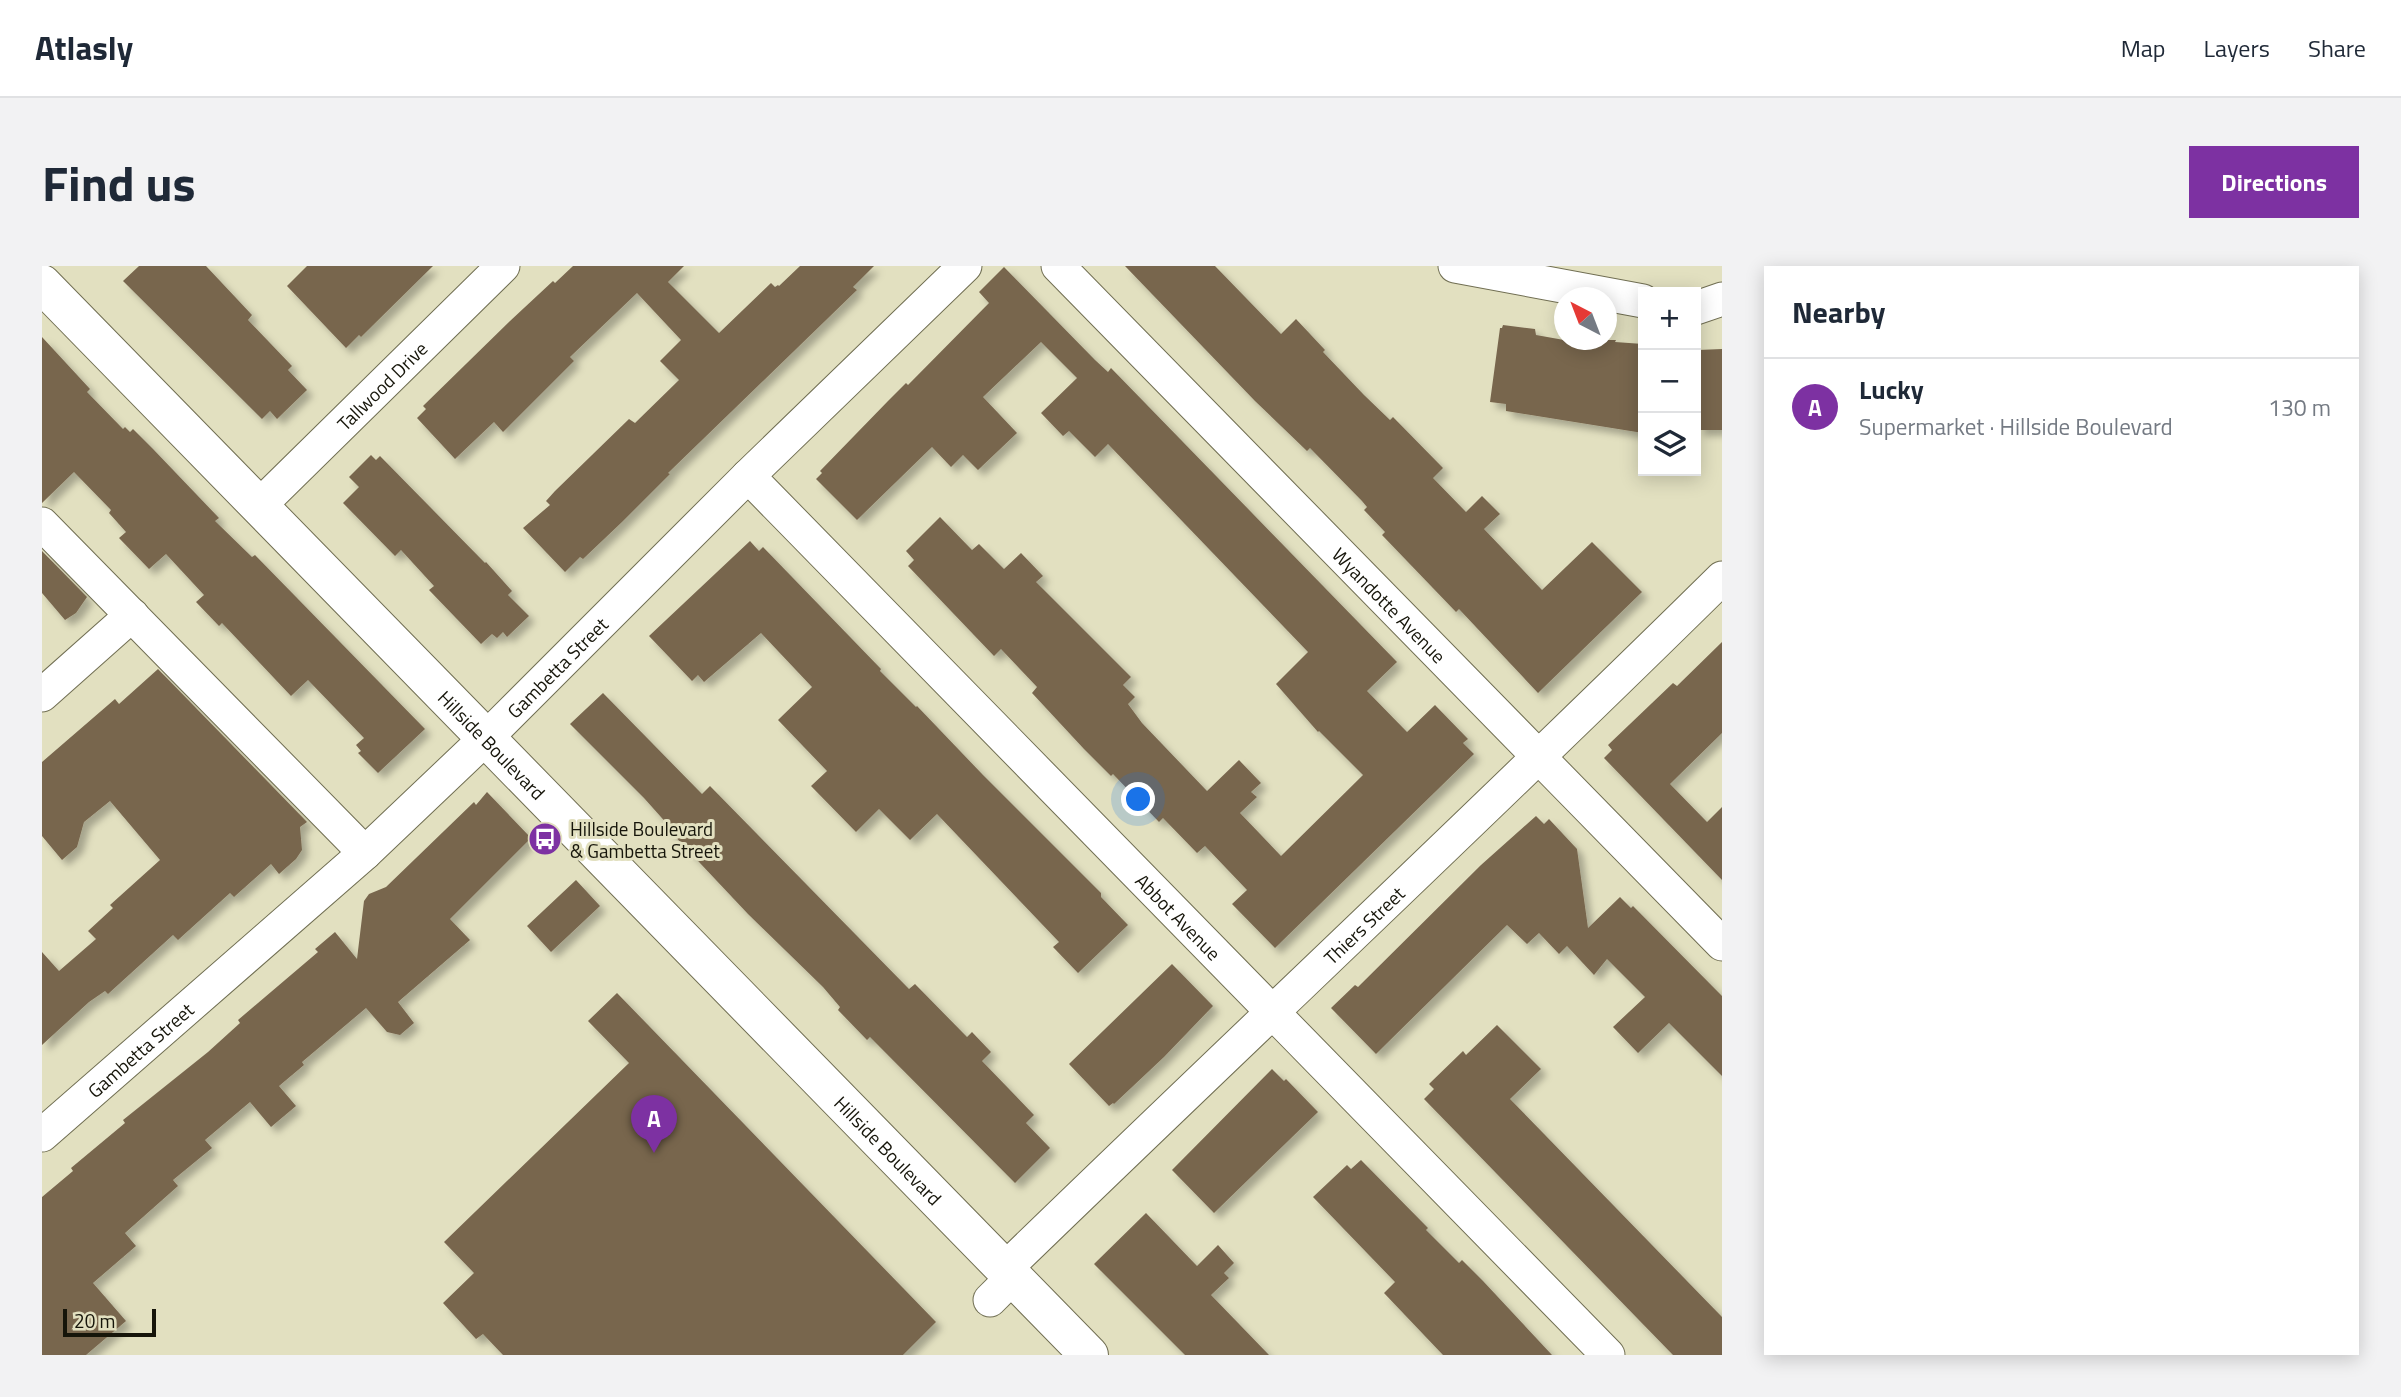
<!DOCTYPE html>
<html lang="en">
<head>
<meta charset="utf-8">
<style>
  body { margin:0; font-family:"Titillium Web",sans-serif; background:#f2f2f3; color:#1f2937 }
  .controls { position:absolute; right:21px; top:21px; display:grid; overflow:hidden; border-radius:0px; box-shadow:0 4px 18px #0003 }
  .controls button { width:63px; height:63px; display:grid; place-items:center; padding:0; border:0; border-bottom:2px solid #e0e1e3; background:#fff; color:#1f2937; font:35px sans-serif }
  .compass { position:absolute; left:1512px; top:21px; width:63px; height:63px; border-radius:50%; background:#fff; box-shadow:0 4px 18px #0003; rotate:318deg }
  .scale { position:absolute; left:21px; bottom:18px; width:93px; box-sizing:border-box; padding-left:7px; border:4px solid #16150a; border-top:0; font-size:19px; line-height:24px; white-space:nowrap; color:#16150a; -webkit-text-stroke:5px #e2e0c0; paint-order:stroke }
  .you { position:absolute; left:1097px; top:534px; width:24px; height:24px; margin:-18px; border:5px solid #fff; border-radius:50%; background:#1a73e8; box-shadow:0 0 0 10px #1a73e833 }
  .badge { display:grid; place-items:center; width:46px; height:46px; border-radius:50%; background:#7d31a2; color:#fff; font-size:23px; font-weight:700 }
  .pin { position:absolute; translate:-50% -58px; filter:drop-shadow(0 2px 4px #0008) }
  .pin::after { content:''; position:absolute; top:37px; width:24px; height:21px; background:inherit; clip-path:polygon(0 0,100% 0,50% 100%) }
  .list { margin:0; padding:0; list-style:none }
  h2 { display:flex; justify-content:space-between; align-items:center; height:91px; margin:0; padding:0 28px; font-size:30px }
  h2 small { font-size:23px; font-weight:400; color:#747a83 }
  .list li { display:grid; grid-template-columns:46px 1fr auto; gap:21px; align-items:center; box-sizing:border-box; height:98px; padding:0 28px; border-top:2px solid #e0e1e3 }
  .list b { display:block; font-size:26px; white-space:nowrap }
  .list p { margin:0; font-size:23px; white-space:nowrap; color:#747a83 }
  .list em { font-size:23px; font-style:normal; color:#747a83 }
  .icon { flex:none; width:38px; height:38px; fill:none; stroke:currentColor; stroke-width:2; stroke-linecap:round; stroke-linejoin:round }
  .map { position:relative; flex:none; width:1680px; height:1089px; overflow:hidden; border-radius:0px }
  header { display:flex; align-items:center; gap:42px; box-sizing:border-box; height:98px; padding:0 35px; background:#fff; border-bottom:2px solid #e0e1e3 }
  header strong { font-size:33px }
  nav { display:flex; gap:38px; margin-inline-start:auto; font-size:24px }
  .intro { display:flex; align-items:center; justify-content:space-between; box-sizing:border-box; height:168px; padding:0 42px }
  h1 { margin:0; font-size:49px }
  .button { padding:18px 32px; border-radius:0px; background:#7d31a2; color:#fff; font-size:24px; font-weight:700 }
  main { display:flex; gap:42px; padding:0 42px }
  aside { flex:1; background:#fff; border-radius:0px; box-shadow:0 4px 18px #0003 }
  .map>svg:first-child { display:block }
  .building { fill:#78664e; filter:url(#shadow) }
  .lines { fill:none; stroke-linecap:round; stroke-linejoin:round }
  .minor-casing { stroke:#706e52; stroke-width:35 }
  .major-casing { stroke:#706e52; stroke-width:40 }
  .minor { stroke:#fff; stroke-width:33 }
  .major { stroke:#fff; stroke-width:38 }
  .labels { text-anchor:middle; dominant-baseline:central; stroke-width:6; stroke-linejoin:round; paint-order:stroke }
  .street-label { font-size:19px; fill:#16150a; stroke:#e2e0c0 }
  .poi-label { font-size:19px; fill:#16150a; stroke:#e2e0c0; text-anchor:start }
</style>
</head>
<body>
<header>
<strong>Atlasly</strong>
<nav><a>Map</a><a>Layers</a><a>Share</a></nav>
</header>
<div class="intro"><h1>Find us</h1><a class="button">Directions</a></div>
<main>
<div class="map">
<svg width="1680" height="1089" viewBox="0 0 1680 1089">
  <defs>
    <filter id="shadow"><feDropShadow dx="6" dy="6" stdDeviation="3.5" flood-color="#0004"/></filter>
  </defs>
  <rect width="100%" height="100%" fill="#e2e0c0"/>
  <!-- building -->
  <path class="building" d="M97,0H164L210,49L206,54L250,100L246,104L265,124L235,153L228,145L220,153L81,15Z
    M265,0H391L319,71L317,69L304,82L245,20Z
    M531,0H642L626,16L677,67L729,17L733,21L736,19L737,20L758,0H832L811,21L815,24L626,207L628,208L580,256L541,293L538,291L523,306L481,262L508,239L504,235L513,225L587,153L593,157L637,114L618,95L639,74L595,27L528,91L532,95L461,166L452,156L413,193L375,152L384,143L381,140L468,55L511,15L513,17Z
    M1083,0H1173L1239,68L1254,53L1283,84L1281,86L1322,129L1348,154L1351,151L1401,202L1391,212L1424,246L1440,230L1458,248L1442,263L1500,324L1550,276L1600,326L1496,427L1417,343L1414,346L1340,269L1343,266L1322,244L1325,241L1320,235L1268,182L1265,185L1213,135Z
    M962,1L1053,94L1066,106L1069,102L1355,396L1325,425L1365,466L1393,439L1426,473L1421,477L1432,488L1233,682L1190,638L1205,624L1163,580L1155,587L1121,552L1117,556L1071,508L1069,510L1042,483L990,427L995,421L959,383L952,390L866,300L872,294L864,285L898,251L930,284L937,278L962,303L979,287L1001,310L994,316L1089,411L1081,419L1093,431L1086,438L1100,457L1165,525L1197,494L1219,517L1209,526L1215,531L1198,547L1239,590L1321,509L1277,465L1276,466L1234,418L1266,386L1066,178L1053,191L1027,165L1021,170L999,147L1035,112L999,76L941,131L975,167L936,204L921,189L909,201L890,181L815,254L774,213L780,207L778,205L846,135L864,117L866,119L947,37L937,26Z
    M1461,59L1493,63L1494,69L1522,74H1574L1573,76L1601,78V167L1464,145V138L1448,136L1458,62H1460Z
    M0,71L48,123L45,126L81,163L83,161L88,166L91,163L111,183L177,252L173,255L210,291L213,289L383,463L336,507L316,487L319,485L314,479L322,472L266,414L249,430L180,357L177,360L154,336L162,329L124,288L107,303L77,272L84,266L67,247L69,244L32,206L0,237Z
    M1680,83V164H1656V84Z
    M329,189L334,194L338,190L443,297L444,296L470,325L466,329L487,350L465,371L461,366L455,372L450,368L439,378L387,324L392,320L359,284L353,290L301,237L317,221L307,211Z
    M708,275L717,285L721,281L839,403L838,405L874,441L875,440L941,509L1059,627V631L1086,659L1036,707L1011,681L1017,676L895,548L868,574L837,543L814,566L769,520L785,505L736,454L770,421L719,367L662,416L656,409L650,415L607,370Z
    M0,285L45,331L34,347L23,354L0,327Z
    M1680,376V467L1628,518L1665,556L1680,541V614L1562,492L1570,484L1566,479L1631,417L1635,420Z
    M116,403L265,556L258,561L260,584L254,593L237,608L229,598L192,631L188,627L136,674L131,669L66,728L63,725L47,736L0,779V686L17,705L54,673L46,665L71,642L68,639L118,594L68,535L42,556L35,581L20,594L0,570V496L73,433L77,438Z
    M561,427L660,528L668,520L867,723L873,718L925,771L930,766L949,786L940,795L992,849L984,857L1008,882L973,917L828,771L825,774L796,744L798,741L781,721L706,648L625,562L627,560L602,532L528,458Z
    M445,526L489,572L408,653L428,674L356,736L372,757L358,769L345,766L324,742L260,796L262,799L237,820L254,840L229,861L208,836L163,874L170,882L131,914L136,920L83,967L94,980L51,1017L84,1055L44,1089H0V931L31,905L29,902L83,857L81,854L166,786L198,757L196,754L276,686L273,683L293,666L315,693L322,635L327,628L344,621L432,536L434,539Z
    M1494,550L1502,558L1507,553L1535,583L1546,662L1578,631L1589,642L1591,640L1680,730V810L1627,757L1596,787L1571,761L1603,731L1565,693L1552,709L1525,680L1517,688L1497,667L1485,678L1465,659L1334,788L1289,742L1313,719L1316,721L1439,599Z
    M534,614L558,640L509,686L485,660Z
    M1130,698L1171,740L1122,791L1072,838L1071,837L1067,840L1027,798Z
    M575,727L894,1056L861,1089H461L441,1068L434,1073L401,1037L432,1007L402,976L587,797L546,755Z
    M1455,759L1499,803L1468,833L1680,1051V1089H1631L1382,833L1392,823L1387,818L1421,785L1424,789Z
    M1230,803L1242,815L1244,813L1276,846L1172,947L1130,904Z
    M1319,894L1386,962L1384,964L1417,997L1420,994L1441,1015L1510,1089H1401L1342,1027L1353,1016L1271,931L1305,899L1309,903Z
    M1104,947L1155,1000L1176,979L1192,997L1182,1007L1187,1012L1169,1029L1227,1089H1143L1052,998Z"/>
  <g class="lines">
    <defs>
      <g id="minor">
        <path id="s1" d="M1016,0L1680,678"/>
        <path d="M1413,0L1601,35"/>
        <path d="M1654,42L1680,33"/>
        <path id="s2" d="M706,210L1566,1089"/>
        <path id="s3" d="M217,240L461,0"/>
        <path d="M0,258L323,587"/>
        <path d="M0,429L90,349"/>
        <path id="s4" d="M0,869L323,587L444,472L706,210L923,0"/>
        <path id="s5" d="M963,1003C1201,772 1444,545 1680,312"/>
        <path d="M948,1034L970,1012"/>
      </g>
      <g id="major">
        <path id="s6" d="M0,18L1047,1089"/>
      </g>
    </defs>
    <!-- minor casing -->
    <use href="#minor" class="minor-casing"/>
    <!-- major casing -->
    <use href="#major" class="major-casing"/>
    <!-- minor -->
    <use href="#minor" class="minor"/>
    <!-- major -->
    <use href="#major" class="major"/>
  </g>
  <!-- icons -->
  <defs>
    <symbol id="bus-disc" viewBox="-11 -11 22 22"><circle r="9.5" fill="#7d31a2" stroke="#e2e0c0"/><path d="M-5-6H5V4H4V6H2V4H-2V6H-4V4H-5ZM-3.5-4V0h7V-4ZM-3.5 1.2v1.5H-2V1.2ZM2 1.2v1.5H3.5V1.2Z" fill="#fff"/></symbol>
  </defs>
  <g fill-rule="evenodd">
    <use href="#bus-disc" x="484" y="554" width="38" height="38"/>
  </g>
  <g class="labels">
    <!-- street labels -->
    <g class="street-label">
      <text stroke="none"><textPath href="#s3" startOffset="172">Tallwood Drive</textPath></text>
      <text stroke="none"><textPath href="#s1" startOffset="474">Wyandotte Avenue</textPath></text>
      <text stroke="none"><textPath href="#s4" startOffset="696">Gambetta Street</textPath></text>
      <text stroke="none"><textPath href="#s6" startOffset="644">Hillside Boulevard</textPath></text>
      <text stroke="none"><textPath href="#s2" startOffset="616">Abbot Avenue</textPath></text>
      <text stroke="none"><textPath href="#s5" startOffset="497">Thiers Street</textPath></text>
      <text stroke="none"><textPath href="#s4" startOffset="130">Gambetta Street</textPath></text>
      <text stroke="none"><textPath href="#s6" startOffset="1211">Hillside Boulevard</textPath></text>
    </g>
    <!-- poi labels -->
    <g class="poi-label">
      <text x="528" y="562">Hillside Boulevard<tspan x="528" dy="22">&amp; Gambetta Street</tspan></text>
    </g>
  </g>
</svg>
<div class="controls">
<button>+</button>
<button>−</button>
<button><svg class="icon" aria-label="layers" viewBox="0 0 24 24"><path d="M12 4l9 5-9 5-9-5zM3 14l9 5 9-5"/></svg></button>
</div>
<svg class="compass" viewBox="-18 -18 36 36"><path d="M0-13l5 13h-10z" fill="#e53935"/><path d="M0 13l5-13h-10z" fill="#747a83"/></svg>
<div class="scale">20 m</div>
<div class="you"></div>
<div class="pin badge" style="left:612px;top:887px">A</div>
</div>
<aside>
<h2>Nearby<small></small></h2>
<ul class="list">
<li><span class="badge">A</span><div><b>Lucky</b><p>Supermarket · Hillside Boulevard</p></div><em>130 m</em></li>
</ul>
</aside>
</main>
</body>
</html>
